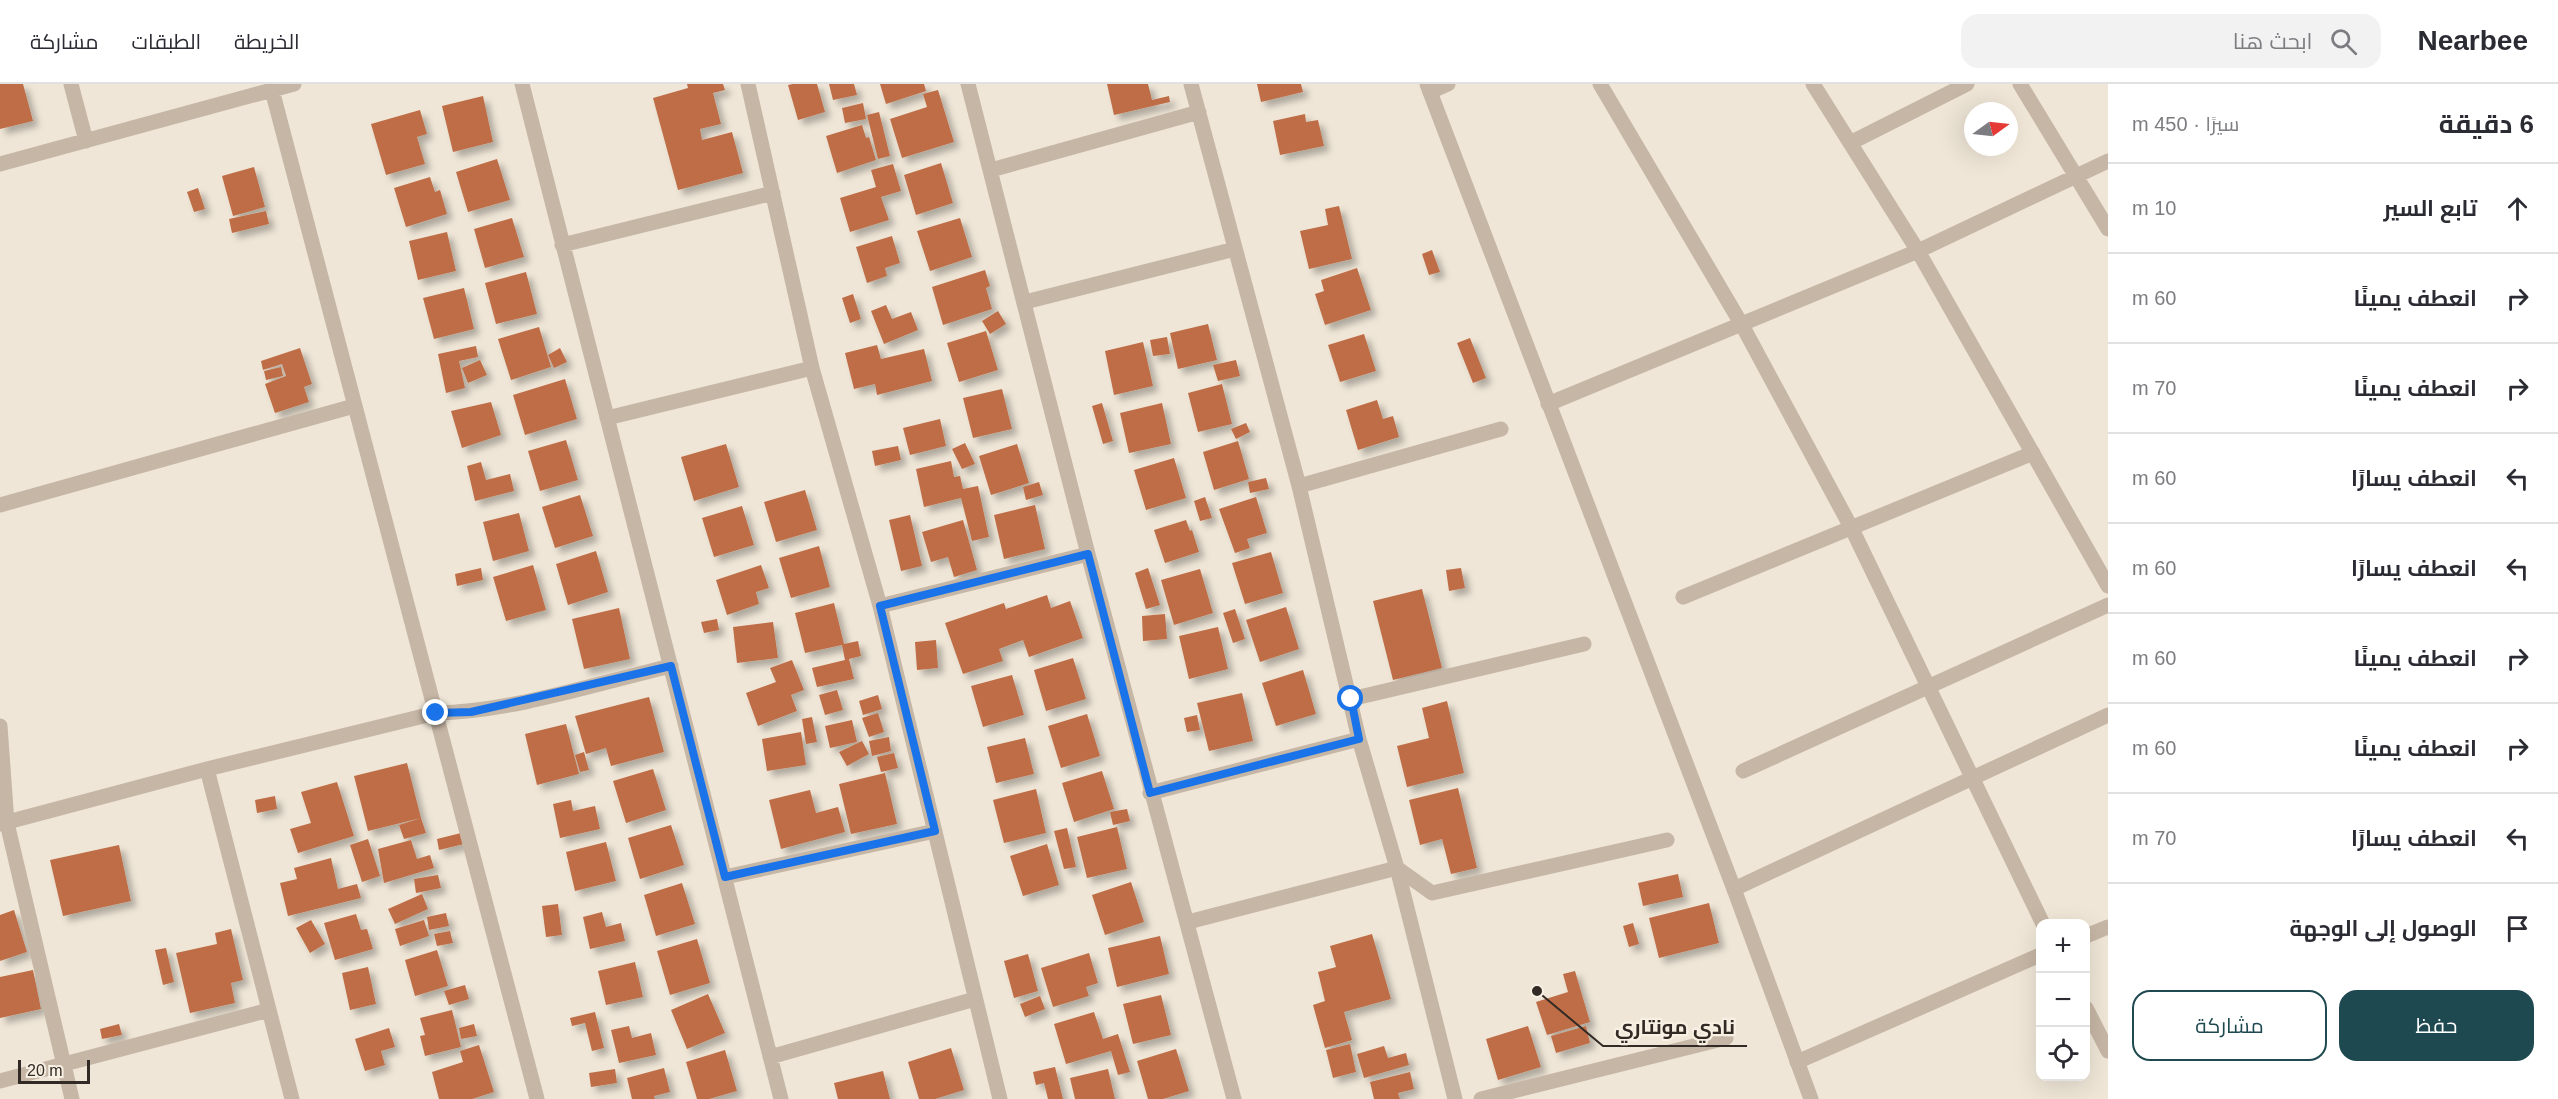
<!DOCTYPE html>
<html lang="ar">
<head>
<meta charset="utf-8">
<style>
  body { margin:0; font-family:Helvetica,Cairo,sans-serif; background:#f2f2f3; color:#2b2b33; direction:rtl }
  .controls { position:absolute; right:18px; bottom:18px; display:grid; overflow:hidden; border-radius:12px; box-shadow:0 6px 24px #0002 }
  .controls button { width:54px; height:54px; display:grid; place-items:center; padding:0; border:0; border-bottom:2px solid #e1e1e2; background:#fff; color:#2b2b33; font:30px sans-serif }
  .compass { position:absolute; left:1964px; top:18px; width:54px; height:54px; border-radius:50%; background:#fff; box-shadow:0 6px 24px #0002; rotate:75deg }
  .scale { position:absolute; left:18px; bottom:15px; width:72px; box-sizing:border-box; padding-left:6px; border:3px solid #322a25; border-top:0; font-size:16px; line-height:21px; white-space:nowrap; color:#322a25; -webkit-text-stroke:4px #f7f0e3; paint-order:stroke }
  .stop { position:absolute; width:18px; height:18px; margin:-14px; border:4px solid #1a73e8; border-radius:50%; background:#fff }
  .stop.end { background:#1a73e8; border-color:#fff; box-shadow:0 2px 6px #0008 }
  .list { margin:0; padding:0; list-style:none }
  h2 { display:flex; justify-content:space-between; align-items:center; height:78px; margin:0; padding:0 24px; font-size:26px }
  h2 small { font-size:20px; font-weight:400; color:#7c7c81 }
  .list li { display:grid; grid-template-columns:39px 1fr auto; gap:18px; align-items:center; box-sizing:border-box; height:90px; padding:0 24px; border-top:2px solid #e1e1e2 }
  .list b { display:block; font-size:22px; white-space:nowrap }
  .list em { font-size:20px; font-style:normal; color:#7c7c81 }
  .actions { display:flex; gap:12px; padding:18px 24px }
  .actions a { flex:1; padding:14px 0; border:2px solid #1e4950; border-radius:18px; text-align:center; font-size:21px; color:#1e4950 }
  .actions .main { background:#1e4950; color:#fff }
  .icon { flex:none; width:33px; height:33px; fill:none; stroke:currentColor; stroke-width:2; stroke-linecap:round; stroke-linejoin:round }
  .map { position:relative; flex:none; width:2108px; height:1015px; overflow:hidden; direction:ltr }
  header { display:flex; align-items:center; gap:36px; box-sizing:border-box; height:84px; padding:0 30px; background:#fff; border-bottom:2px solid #e1e1e2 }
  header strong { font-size:28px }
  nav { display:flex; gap:33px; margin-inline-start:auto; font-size:21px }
  .search { width:420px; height:54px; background:#f2f2f3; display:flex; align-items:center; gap:15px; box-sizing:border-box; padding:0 21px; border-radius:18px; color:#7c7c81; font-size:22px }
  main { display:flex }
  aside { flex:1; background:#fff }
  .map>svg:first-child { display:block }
  .building { fill:#be6d46; filter:url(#shadow) }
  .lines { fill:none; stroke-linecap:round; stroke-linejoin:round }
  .minor { stroke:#c6b6a5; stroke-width:15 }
  .tertiary { stroke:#c6b6a5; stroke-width:15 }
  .route { stroke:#1a73e8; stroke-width:8 }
  .leader { fill:none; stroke:#322a25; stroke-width:2 }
  .callout-dot { fill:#322a25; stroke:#f7f0e3; stroke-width:2 }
  .callout-label { font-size:20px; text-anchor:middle; font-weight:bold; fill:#322a25; stroke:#f7f0e3; stroke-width:4.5; stroke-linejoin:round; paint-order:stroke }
</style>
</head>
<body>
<header>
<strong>Nearbee</strong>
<div class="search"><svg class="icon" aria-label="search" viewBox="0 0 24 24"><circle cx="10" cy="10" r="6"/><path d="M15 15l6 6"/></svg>ابحث هنا</div>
<nav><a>الخريطة</a><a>الطبقات</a><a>مشاركة</a></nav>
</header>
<main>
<aside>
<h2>6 دقيقة<small>سيرًا · 450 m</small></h2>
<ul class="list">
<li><svg class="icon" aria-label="ahead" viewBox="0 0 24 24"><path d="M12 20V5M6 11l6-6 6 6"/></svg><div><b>تابع السير</b></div><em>10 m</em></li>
<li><svg class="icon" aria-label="right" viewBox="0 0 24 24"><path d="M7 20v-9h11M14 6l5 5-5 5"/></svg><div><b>انعطف يمينًا</b></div><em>60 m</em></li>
<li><svg class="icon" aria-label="right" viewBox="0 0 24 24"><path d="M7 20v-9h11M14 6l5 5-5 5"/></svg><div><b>انعطف يمينًا</b></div><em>70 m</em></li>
<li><svg class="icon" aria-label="left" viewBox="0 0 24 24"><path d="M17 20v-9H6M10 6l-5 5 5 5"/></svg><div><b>انعطف يسارًا</b></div><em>60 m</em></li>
<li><svg class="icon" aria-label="left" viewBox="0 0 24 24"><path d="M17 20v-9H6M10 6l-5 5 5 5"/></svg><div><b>انعطف يسارًا</b></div><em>60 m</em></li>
<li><svg class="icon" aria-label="right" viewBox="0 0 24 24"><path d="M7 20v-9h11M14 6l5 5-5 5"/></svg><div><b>انعطف يمينًا</b></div><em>60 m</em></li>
<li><svg class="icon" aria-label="right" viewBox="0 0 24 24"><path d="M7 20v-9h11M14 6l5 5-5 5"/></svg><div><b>انعطف يمينًا</b></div><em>60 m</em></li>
<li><svg class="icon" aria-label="left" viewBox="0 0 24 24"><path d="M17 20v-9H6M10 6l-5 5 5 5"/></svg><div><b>انعطف يسارًا</b></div><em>70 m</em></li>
<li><svg class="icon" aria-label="arrive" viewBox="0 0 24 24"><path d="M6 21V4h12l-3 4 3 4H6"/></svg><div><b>الوصول إلى الوجهة</b></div></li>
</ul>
<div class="actions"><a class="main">حفظ</a><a>مشاركة</a></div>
</aside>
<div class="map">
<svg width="2108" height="1015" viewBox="0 0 2108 1015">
  <defs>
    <filter id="shadow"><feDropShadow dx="5.5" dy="5.5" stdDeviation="3" flood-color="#0004"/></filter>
  </defs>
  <rect width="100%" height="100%" fill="#efe6d7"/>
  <!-- building -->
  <path class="building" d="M0,0H23L33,37L0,45Z
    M687,0H723L725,6L713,9L721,40L700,45L702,56L732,48L743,89L678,106L653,14L688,4Z
    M793,0H817L825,28L798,36L788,1Z
    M829,0H854L857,11L833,16Z
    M880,0H924L926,7L886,20Z
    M1107,0H1148L1152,16L1169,12L1170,18L1114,31Z
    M1257,0H1301L1303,8L1261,18Z
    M938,6L954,58L902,74L890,35L927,23L923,10Z
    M483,12L493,58L453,68L442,22Z
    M863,19L866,35L845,39L842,24Z
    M420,26L427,50L417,53L425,80L386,91L371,40Z
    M879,28L890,72L878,75L867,31Z
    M1305,30L1306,38L1318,36L1324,62L1280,71L1273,37Z
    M862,41L866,54L869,53L876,76L837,89L826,52Z
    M497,75L510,116L468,128L456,88Z
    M941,79L953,119L916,131L904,91Z
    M893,80L901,107L881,113L889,136L850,148L840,114L876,103L871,86Z
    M254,83L265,123L233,132L222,92Z
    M430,93L435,108L440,106L447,130L406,143L394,104Z
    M198,104L205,125L194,128L187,108Z
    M1339,122L1352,175L1309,185L1300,147L1328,141L1325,125Z
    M266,127L269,140L232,149L229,135Z
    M512,134L524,173L485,184L474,145Z
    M960,134L972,173L930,187L917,147Z
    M447,148L456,187L418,196L409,157Z
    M892,152L900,179L885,184L887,192L867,199L856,163Z
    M1432,166L1440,188L1429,191L1422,170Z
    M1357,184L1371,226L1325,241L1315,210L1324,207L1321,196Z
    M985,186L990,202L986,204L992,225L943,241L932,203Z
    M526,188L537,230L496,240L485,199Z
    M464,204L474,245L434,255L423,214Z
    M853,210L861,235L850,239L842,214Z
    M886,221L892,235L911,228L918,246L884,260L871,227Z
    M998,227L1006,240L990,250L982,237Z
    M1208,240L1217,276L1178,285L1170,249Z
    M539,243L551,283L511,296L498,255Z
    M986,247L998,286L959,298L947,259Z
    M1364,250L1376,287L1340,298L1328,261Z
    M1167,253L1170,270L1153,272L1150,256Z
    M1470,254L1486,294L1473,299L1457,259Z
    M1143,258L1153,302L1114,311L1105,267Z
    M877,261L881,275L924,265L932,297L877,311L875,300L854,305L845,269Z
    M476,262L478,273L459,277L465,304L446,309L438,270Z
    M300,264L312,300L304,303L309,318L275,329L265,300L286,292L282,280L263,286L261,277Z
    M560,264L567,278L554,284L548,271Z
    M480,276L487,291L468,299L462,284Z
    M1236,276L1240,292L1218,297L1213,281Z
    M281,283L283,292L266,296L264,287Z
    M565,295L577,335L525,351L513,311Z
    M1222,300L1232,340L1198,348L1188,309Z
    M1002,305L1012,345L973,354L963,314Z
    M1377,316L1383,335L1393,332L1399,353L1358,366L1346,326Z
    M491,318L501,351L462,364L451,327Z
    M1102,319L1113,357L1103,360L1092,322Z
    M1162,319L1171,360L1129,369L1120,329Z
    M940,335L946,362L910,371L903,344Z
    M1246,339L1250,348L1236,355L1231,345Z
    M566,356L578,396L540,407L528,367Z
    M1238,357L1249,395L1214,406L1203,368Z
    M965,359L975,380L962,385L952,365Z
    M726,360L739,403L694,417L681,373Z
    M1017,360L1029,399L991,411L979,372Z
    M898,362L901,376L875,382L872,367Z
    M1174,374L1186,414L1146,426L1134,386Z
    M951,377L954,393L960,392L963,405L978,402L989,453L972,457L961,414L924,423L916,385Z
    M481,378L486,396L510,390L514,407L475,417L467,382Z
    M1266,394L1269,405L1250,409L1248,398Z
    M1039,398L1043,411L1026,416L1023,403Z
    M805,406L817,446L776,458L764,418Z
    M580,411L593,452L555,464L542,423Z
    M1205,413L1212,434L1200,437L1194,417Z
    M1256,413L1267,449L1247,455L1250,464L1235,469L1219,425Z
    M1035,421L1045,465L1004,475L994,431Z
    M742,422L754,461L714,473L702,434Z
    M519,429L529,467L493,477L483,438Z
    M910,431L922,482L901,487L889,436Z
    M963,436L977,486L954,493L948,473L931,478L922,448Z
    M1186,436L1190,447L1192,446L1199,468L1165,479L1154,446Z
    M819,462L830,503L791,514L779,474Z
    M596,467L608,508L568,521L556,480Z
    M1271,468L1283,509L1245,520L1232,479Z
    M533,481L546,526L506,537L493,493Z
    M761,481L769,504L756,508L759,520L727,531L716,496Z
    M481,484L483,496L457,502L455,490Z
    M1148,484L1160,521L1146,525L1135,489Z
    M1461,484L1465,504L1449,507L1446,486Z
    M1200,485L1213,529L1174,541L1161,496Z
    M1422,505L1442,584L1393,596L1373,517Z
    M1047,511L1051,524L1070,517L1083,554L1029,573L1023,556L999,565L1003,577L963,590L945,539L1004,519L1006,525Z
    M834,519L844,560L858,557L861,572L849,575L854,595L817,603L812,584L845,576L842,561L805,569L795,529Z
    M1286,523L1299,565L1260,578L1246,536Z
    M619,524L630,575L584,585L572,535Z
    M1235,525L1245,555L1233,559L1223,529Z
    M1165,530L1167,555L1143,557L1142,532Z
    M717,535L719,546L704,549L701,538Z
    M773,538L778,574L737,579L733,543Z
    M1218,543L1228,585L1189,595L1179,552Z
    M936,556L938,584L917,586L915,558Z
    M1073,574L1086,615L1046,627L1034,586Z
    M792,576L804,606L791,611L797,627L758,642L746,609L776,598L770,584Z
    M1303,586L1316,630L1276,642L1262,599Z
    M1012,591L1024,631L983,643L971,602Z
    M837,606L843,626L825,631L819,611Z
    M1242,609L1253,657L1209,667L1197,619Z
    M878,611L882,625L863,631L859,617Z
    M649,613L664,668L611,682L606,664L586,670L575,632Z
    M1447,617L1464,689L1407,703L1397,662L1429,654L1422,624Z
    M878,629L884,648L869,653L862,634Z
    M1087,630L1100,672L1061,684L1048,642Z
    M1197,631L1200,646L1187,648L1184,634Z
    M812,633L817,658L806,660L802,635Z
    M852,636L857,658L830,664L825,642Z
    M566,640L579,690L537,701L525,650Z
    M801,648L806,681L767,687L762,655Z
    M889,653L891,667L872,672L869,657Z
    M1025,654L1034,690L996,699L987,663Z
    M862,657L869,670L847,682L839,668Z
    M584,668L589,686L580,688L575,671Z
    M894,669L898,684L881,688L877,673Z
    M407,679L421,734L368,747L354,692Z
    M653,685L666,726L626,739L613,697Z
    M1102,687L1114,725L1074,738L1062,699Z
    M885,689L897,740L851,750L839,700Z
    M337,698L354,752L298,769L290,745L311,739L301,708Z
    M1458,704L1477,784L1451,790L1442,755L1420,761L1409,716Z
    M1036,705L1046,749L1004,759L993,716Z
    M810,706L816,729L838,723L845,748L781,765L769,716Z
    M275,712L277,725L257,729L255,716Z
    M571,716L573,727L595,722L600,745L560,754L553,720Z
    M1127,725L1130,737L1113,741L1110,728Z
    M421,734L426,749L404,755L399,741Z
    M671,741L684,781L640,795L628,754Z
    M1117,743L1127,785L1087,794L1077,753Z
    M1067,744L1076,783L1064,785L1054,747Z
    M461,749L464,760L439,766L437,755Z
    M368,755L380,792L362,798L350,761Z
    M411,756L417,775L430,771L434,784L384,799L378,765Z
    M606,758L616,797L575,807L566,768Z
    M1047,760L1059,801L1023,812L1010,772Z
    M119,761L131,817L63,832L50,776Z
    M331,774L338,805L357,800L361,814L288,832L280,799L297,795L294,784Z
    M1678,790L1683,813L1643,822L1638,799Z
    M438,791L441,804L416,809L414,795Z
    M1131,798L1144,838L1105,851L1092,811Z
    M682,799L695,840L656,852L644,811Z
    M422,810L428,825L395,840L388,825Z
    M1709,819L1719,859L1659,874L1649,834Z
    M558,820L562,851L546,853L542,822Z
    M14,826L27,868L0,877V831Z
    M602,828L606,843L621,839L625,857L590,865L583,833Z
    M446,829L449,842L429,846L427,833Z
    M356,830L361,846L367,845L373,865L335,876L324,839Z
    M311,836L325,860L310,869L296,844Z
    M424,836L429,852L400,862L395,845Z
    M1633,839L1639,860L1629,863L1623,842Z
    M231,845L243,896L231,899L235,919L190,929L176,869L217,860L215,849Z
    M450,847L453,859L437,862L434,850Z
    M1372,850L1391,915L1344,928L1352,956L1325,964L1313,921L1325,917L1318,888L1336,883L1330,862Z
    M1160,852L1169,890L1117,903L1108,864Z
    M697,855L710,899L670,911L657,867Z
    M166,864L174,898L163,901L155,866Z
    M437,866L448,902L415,912L405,876Z
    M1089,869L1098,899L1086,903L1089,912L1053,923L1041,884Z
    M1028,870L1038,907L1014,914L1004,877Z
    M635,878L643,913L606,921L598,887Z
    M368,883L376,920L350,926L342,889Z
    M33,886L41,925L0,934V893Z
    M1575,887L1590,938L1547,951L1536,918L1568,908L1563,890Z
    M465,901L469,915L449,921L444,907Z
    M708,910L725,949L687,965L671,926Z
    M1161,911L1171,951L1133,960L1123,920Z
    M1040,912L1045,925L1025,933L1020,920Z
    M452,926L461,963L425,972L420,952L425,951L420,934Z
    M595,928L604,964L592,967L585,939L572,942L570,934Z
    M1094,928L1103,955L1118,950L1130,988L1118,991L1111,967L1066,980L1054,940Z
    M119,940L122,951L102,955L100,945Z
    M474,940L477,952L461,955L459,944Z
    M629,942L632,954L651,949L656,971L619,979L611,946Z
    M1528,942L1541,983L1498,996L1486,955Z
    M1586,942L1590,959L1556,969L1551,952Z
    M389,944L395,963L381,967L385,981L365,987L355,955Z
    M1350,960L1356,988L1333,994L1326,966Z
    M479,961L494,1008L472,1015H439L432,988L463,978L460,967Z
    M1384,962L1388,974L1406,969L1409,981L1364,994L1357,970Z
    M951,964L964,1006L935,1015H919L908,978Z
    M1176,965L1189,1007L1163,1015H1148L1137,977Z
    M725,966L737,1007L709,1015H697L686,978Z
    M1055,983L1063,1015H1048L1044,999L1036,1001L1033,988Z
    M664,984L670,1008L654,1012L655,1015H632L627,994Z
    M615,985L617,999L591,1003L589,989Z
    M1108,985L1115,1015H1075L1070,994Z
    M883,987L890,1015H838L834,999Z
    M1410,988L1414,1005L1398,1009L1400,1015H1374L1370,998Z"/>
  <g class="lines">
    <!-- minor -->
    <path class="minor" d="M71,0L86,57
      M522,0L781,1015
      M748,0L812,284L880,522L1000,1015
      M968,0L1088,470L1234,1015
      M1191,0L1299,402L1359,655L1397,784L1455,1015
      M1600,0L1742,241L1852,445L2043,840
      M1813,0L1918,167L2108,502
      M2020,0L2108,145
      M272,6L537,1015
      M1430,8L1448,0
      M1850,59L1967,0
      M0,80L294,0
      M991,86L1199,28
      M562,161L773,109
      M1025,218L1235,165
      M1548,320L1918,167L2108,77
      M607,334L812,284
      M1299,402L1501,345
      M0,421L354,322
      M1683,513L2033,369
      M880,522L1088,470
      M1351,615L1584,560
      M0,642L7,739L72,1015
      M207,685L292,1015
      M1743,687L2108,521
      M1150,709L1359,655
      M0,740L207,685L436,629C514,627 595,600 671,582
      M725,793L935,747
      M1734,805L2108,631
      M1188,838L1397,784L1432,809L1667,756
      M2086,852L2108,843
      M2086,924L2108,967
      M770,973L975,915
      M1797,978L2040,871
      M0,997L269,926
      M1481,1015L1726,954"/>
    <!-- tertiary -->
    <path class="tertiary" d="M1427,0L1734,805L1811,1015"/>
  </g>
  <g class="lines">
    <!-- route -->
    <path class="route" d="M436,629L471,628L671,582L725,793L935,747L880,522L1088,470L1150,709L1359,655L1351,615"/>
  </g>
  <!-- callouts -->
  <path class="leader" d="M1537 907L1603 962H1747"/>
  <circle class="callout-dot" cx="1537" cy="907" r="6"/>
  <g class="callout-label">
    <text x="1675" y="950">نادي مونتاري</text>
  </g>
</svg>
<div class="controls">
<button>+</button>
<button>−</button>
<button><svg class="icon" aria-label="locate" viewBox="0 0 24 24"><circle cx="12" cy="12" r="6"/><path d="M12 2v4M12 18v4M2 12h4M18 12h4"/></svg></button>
</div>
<svg class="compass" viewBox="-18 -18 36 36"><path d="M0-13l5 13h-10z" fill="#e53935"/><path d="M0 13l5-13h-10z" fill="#7c7c81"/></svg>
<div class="scale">20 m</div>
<div class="stop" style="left:1351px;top:615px"></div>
<div class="stop end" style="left:436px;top:629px"></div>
</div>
</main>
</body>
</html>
